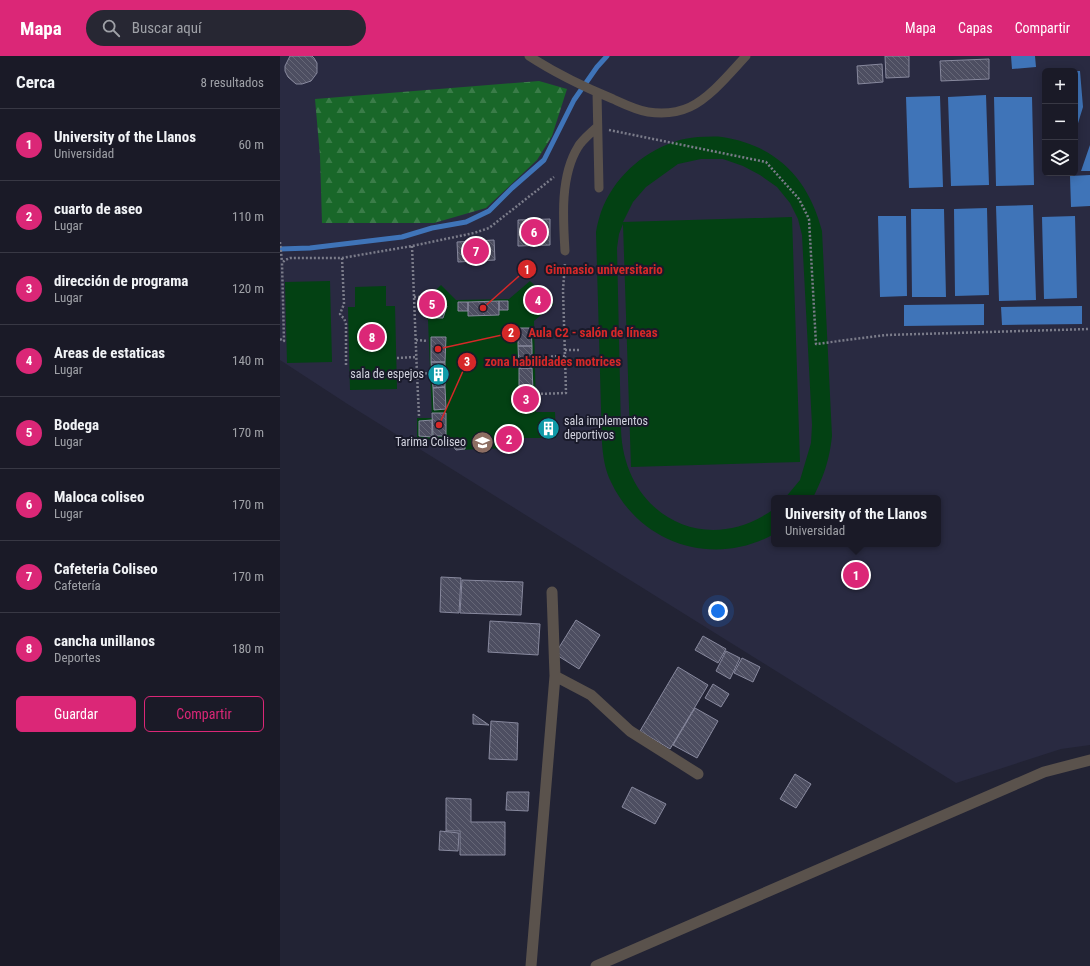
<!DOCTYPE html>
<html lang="es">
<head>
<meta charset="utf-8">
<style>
  body { margin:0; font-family:"Roboto Condensed",sans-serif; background:#272733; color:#f1f3f6 }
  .controls { position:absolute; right:12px; top:12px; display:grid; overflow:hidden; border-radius:6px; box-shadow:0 2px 10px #0003 }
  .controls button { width:36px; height:36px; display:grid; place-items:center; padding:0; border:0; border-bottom:1px solid #383844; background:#1a1a27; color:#f1f3f6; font:20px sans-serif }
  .you { position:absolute; left:438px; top:555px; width:14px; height:14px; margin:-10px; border:3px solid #fff; border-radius:50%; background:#1a73e8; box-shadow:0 0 0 6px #1a73e833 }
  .badge { display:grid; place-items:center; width:26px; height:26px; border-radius:50%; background:#db2777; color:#fff; font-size:13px; font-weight:700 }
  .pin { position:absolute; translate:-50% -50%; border:2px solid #fff; box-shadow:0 1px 4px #0006 }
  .popup { position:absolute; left:491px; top:439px; width:170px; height:52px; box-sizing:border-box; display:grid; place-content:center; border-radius:6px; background:#1a1a27; filter:drop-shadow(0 1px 3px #0005); font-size:13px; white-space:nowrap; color:#9fa1a7 }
  .popup b { font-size:15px; color:#f1f3f6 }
  .popup::after { content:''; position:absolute; left:50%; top:100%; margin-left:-8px; border:8px solid transparent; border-top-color:#1a1a27 }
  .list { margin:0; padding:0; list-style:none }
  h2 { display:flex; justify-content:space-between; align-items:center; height:52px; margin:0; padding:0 16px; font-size:17px }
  h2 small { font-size:13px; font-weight:400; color:#9fa1a7 }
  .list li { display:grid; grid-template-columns:26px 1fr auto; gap:12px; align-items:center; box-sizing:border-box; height:72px; padding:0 16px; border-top:1px solid #383844 }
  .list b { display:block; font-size:15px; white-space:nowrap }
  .list p { margin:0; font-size:13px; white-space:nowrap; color:#9fa1a7 }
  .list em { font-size:13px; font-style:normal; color:#9fa1a7 }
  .actions { display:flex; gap:8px; padding:12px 16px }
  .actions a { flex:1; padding:9px 0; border:1px solid #db2777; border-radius:6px; text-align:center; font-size:14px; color:#db2777 }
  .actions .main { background:#db2777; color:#fff }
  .icon { flex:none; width:22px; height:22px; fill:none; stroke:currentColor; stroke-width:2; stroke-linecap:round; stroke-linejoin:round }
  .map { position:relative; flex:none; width:810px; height:910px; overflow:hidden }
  header { display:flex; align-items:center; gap:24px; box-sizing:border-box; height:56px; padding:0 20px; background:#db2777; color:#fff }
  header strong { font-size:19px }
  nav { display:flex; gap:22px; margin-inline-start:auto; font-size:14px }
  .search { width:280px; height:36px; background:#272733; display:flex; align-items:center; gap:10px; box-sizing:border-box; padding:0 14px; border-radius:22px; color:#9fa1a7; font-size:15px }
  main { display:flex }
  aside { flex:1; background:#1a1a27 }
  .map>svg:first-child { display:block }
  .built { fill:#292a41; fill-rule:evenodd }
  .forest { fill:url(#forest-firs) }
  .pitch { fill:#034113 }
  .water { fill:#3f74b8 }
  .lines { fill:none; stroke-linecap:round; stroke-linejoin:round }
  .stream { stroke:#3f74b8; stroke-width:5 }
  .building { fill:url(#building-back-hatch); stroke:#88899e }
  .path { stroke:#7b7c8a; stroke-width:2.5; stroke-dasharray:2 2; stroke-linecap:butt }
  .service { stroke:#5a524c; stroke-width:9 }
  .minor { stroke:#5a524c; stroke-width:11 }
  .labels { text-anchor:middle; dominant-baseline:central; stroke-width:4; stroke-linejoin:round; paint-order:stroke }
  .poi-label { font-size:12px; fill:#d2d3df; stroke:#191a2a; text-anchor:end }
  .leader { fill:none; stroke:#d62828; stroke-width:1.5 }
  .callout-dot { fill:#d62828; stroke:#191a2a; stroke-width:1.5 }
  .mark-label { font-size:12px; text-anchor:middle; font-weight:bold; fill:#fff }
  .callout-label { font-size:13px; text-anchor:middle; font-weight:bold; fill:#d62828; stroke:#191a2a; stroke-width:4; stroke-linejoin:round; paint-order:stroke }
</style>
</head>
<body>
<header>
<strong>Mapa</strong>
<div class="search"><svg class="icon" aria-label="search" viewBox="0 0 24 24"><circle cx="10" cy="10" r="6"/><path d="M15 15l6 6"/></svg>Buscar aquí</div>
<nav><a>Mapa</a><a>Capas</a><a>Compartir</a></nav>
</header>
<main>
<aside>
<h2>Cerca<small>8 resultados</small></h2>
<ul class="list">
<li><span class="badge">1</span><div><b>University of the Llanos</b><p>Universidad</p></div><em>60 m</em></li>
<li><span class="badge">2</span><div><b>cuarto de aseo</b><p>Lugar</p></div><em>110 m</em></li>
<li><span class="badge">3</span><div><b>dirección de programa</b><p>Lugar</p></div><em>120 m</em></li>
<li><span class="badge">4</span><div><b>Areas de estaticas</b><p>Lugar</p></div><em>140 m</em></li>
<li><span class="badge">5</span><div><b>Bodega</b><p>Lugar</p></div><em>170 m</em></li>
<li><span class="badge">6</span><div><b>Maloca coliseo</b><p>Lugar</p></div><em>170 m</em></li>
<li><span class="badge">7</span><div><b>Cafeteria Coliseo</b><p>Cafetería</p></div><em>170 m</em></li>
<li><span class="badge">8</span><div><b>cancha unillanos</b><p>Deportes</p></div><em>180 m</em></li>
</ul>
<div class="actions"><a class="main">Guardar</a><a>Compartir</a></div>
</aside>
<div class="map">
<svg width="810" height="910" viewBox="0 0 810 910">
  <defs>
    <pattern id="forest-firs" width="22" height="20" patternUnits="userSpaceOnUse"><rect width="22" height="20" fill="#196729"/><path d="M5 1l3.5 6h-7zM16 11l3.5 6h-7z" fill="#3a7c48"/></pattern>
    <pattern id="building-back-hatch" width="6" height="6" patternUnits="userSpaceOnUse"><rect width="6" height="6" fill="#4d4e61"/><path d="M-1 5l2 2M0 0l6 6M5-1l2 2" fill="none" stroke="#666777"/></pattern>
  </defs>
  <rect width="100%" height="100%" fill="#222334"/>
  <!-- built -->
  <path class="built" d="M0,0H810V689L781,693L676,727L69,349L0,304ZM765,15H795V117H765ZM494,442H658V488H494Z"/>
  <!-- forest -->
  <path class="forest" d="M259,25L287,33L272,80L257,104L206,152L154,167H42L40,100L35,43Z"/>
  <!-- pitch -->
  <path class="pitch" d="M418,81C426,81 434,80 442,81C496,89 529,123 542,175L552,380C549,406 544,419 533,442H505L520,424L531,387L532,369L522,179L518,163L510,147L497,131L480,119L463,110L443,103H421L398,108L366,131L353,146L343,166L512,161L520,406L351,411L343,168L339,178L337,192L341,374C344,458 424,503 494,453V478C434,512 360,488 331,426C325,414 323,401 322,387L316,176C317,169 319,162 321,156C333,123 361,97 394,86C401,83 410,82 418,81Z
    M50,225L52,306L7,307L5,226Z
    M250,225L274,248L254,265L256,356H275L276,382H236L227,392L176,394L168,384L137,383V362H152L148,264L139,251L161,229L176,244L229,243Z
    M106,230V250H115L117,333L70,334L68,251H75V231Z"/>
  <!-- water -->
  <path class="water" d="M731,0H755L756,11L732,13Z
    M795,15H800L803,51L795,77Z
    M706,39L709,129L671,130L668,41Z
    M660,40L663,131L629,132L626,41Z
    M714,41H752L754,129L716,130Z
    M810,89V115H801Z
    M810,119V150L791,151L790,120Z
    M753,149L756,244L719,245L716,150Z
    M707,152L709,239L675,240L674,153Z
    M631,153H664L666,241H632Z
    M598,160H626L627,240L600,241Z
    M795,160L797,242L764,243L762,161Z
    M704,248V269L624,270V249Z
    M802,250V268L722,269L721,251Z"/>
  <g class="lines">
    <!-- stream -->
    <path class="stream" d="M0,193L30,192L122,181L152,172L186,166L209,155L232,132L264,104L294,44L317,11L327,0"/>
  </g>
  <!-- building -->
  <path class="building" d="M10,0H32L34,2L37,7V17L31,25L22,28H16L8,21L5,15V10Z
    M605,0H629V21L606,22Z
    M709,3V23L661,25L660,5Z
    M602,8L603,26L578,28L577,10Z
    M270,163V189L238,190V164Z
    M214,184L215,204L178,206L177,186Z
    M254,234L268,248L260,254L247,241Z
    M156,239L161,244L147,257L143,251Z
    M161,244L167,250L163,262H150L147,257Z
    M219,245H228V254H219Z
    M219,245V259L188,260V246Z
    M178,246H188V255H178Z
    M238,272H251L252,290H238Z
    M151,281H166L165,306H151Z
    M238,290H252V312H239Z
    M151,306H165V331L153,332Z
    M239,312H252L253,334L239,335Z
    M165,331L166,353L154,354L153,332Z
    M253,334V352H240L239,335Z
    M152,357H166V380H153Z
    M152,364V381L139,380V365Z
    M265,364H273L274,380L265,379Z
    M234,384L227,392H220L219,385Z
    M170,386H185V393L176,394Z
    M161,521L181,522L179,557L160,556Z
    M182,524L243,526L241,559L180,557Z
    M296,564L320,579L299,613L275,598Z
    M210,565L260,568L258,599L208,596Z
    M423,580L446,593L438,607L415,594Z
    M446,595L460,602L450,623L436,615Z
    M462,602L480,611L473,626L454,617Z
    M398,611L428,629L390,693L360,675Z
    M433,628L449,638L441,651L425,642Z
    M415,652L438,665L417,702L393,689Z
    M193,658L209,669L193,668Z
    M211,665L238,667L237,704L209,703Z
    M515,718L531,728L516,752L500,743Z
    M352,731L386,748L375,768L342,751Z
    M227,736H249L248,755L226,754Z
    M166,742L191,743V766H225V799H180V775H166Z
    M160,775L179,777L178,795L159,794Z"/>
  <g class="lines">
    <!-- path -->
    <path class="path" d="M329,74L486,106L519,143L529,163L536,288L606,279L810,273
      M0,186L2,206
      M132,190L137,318L149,317
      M62,202L64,248L60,258L61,260L64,262L66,268V309
      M134,241H149
      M0,283L4,285L2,207L5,204L10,202H62L132,190L194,177L209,172L274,121
      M136,284L148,285
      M285,294H300
      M255,301L285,300L283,234L285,207
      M117,302L136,301
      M137,318L139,360
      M257,338L286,337L285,300"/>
    <!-- service -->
    <path class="service" d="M249,0C275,17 304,31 333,43C344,48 356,54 368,56C381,58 397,57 410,51C431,41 450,17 466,0
      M317,36L319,132
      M285,195C283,163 280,120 298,91C302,84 311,77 317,71"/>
    <!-- minor -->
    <path class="minor" d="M275,620L311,639L350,675L418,718
      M251,910L275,620L272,536
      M316,910L764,716L810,704"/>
  </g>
  <!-- icons -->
  <defs>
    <symbol id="building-disc" viewBox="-11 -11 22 22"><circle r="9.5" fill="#0f9aa8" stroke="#191a2a"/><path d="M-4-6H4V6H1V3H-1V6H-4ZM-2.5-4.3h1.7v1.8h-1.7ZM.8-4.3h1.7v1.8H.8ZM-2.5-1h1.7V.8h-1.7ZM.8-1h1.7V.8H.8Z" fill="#fff"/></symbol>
    <symbol id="university-disc" viewBox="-11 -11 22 22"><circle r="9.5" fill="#8d6e63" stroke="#191a2a"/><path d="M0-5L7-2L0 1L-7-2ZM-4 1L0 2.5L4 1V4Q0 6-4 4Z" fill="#fff"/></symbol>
  </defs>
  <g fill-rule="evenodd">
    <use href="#building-disc" x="146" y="306" width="25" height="25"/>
    <use href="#building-disc" x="256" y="360" width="25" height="25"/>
    <use href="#university-disc" x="190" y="374" width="25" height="25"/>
  </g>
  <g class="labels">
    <!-- poi labels -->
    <g class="poi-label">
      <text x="144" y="318">sala de espejos</text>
      <text x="284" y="365" text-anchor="start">sala implementos<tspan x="284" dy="14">deportivos</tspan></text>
      <text x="186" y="386">Tarima Coliseo</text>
    </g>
  </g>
  <!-- callouts -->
  <path class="leader" d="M203 252L247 213M158 293L231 277M159 369L187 306"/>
  <g class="callout-dot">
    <circle cx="203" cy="252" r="4"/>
    <circle cx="158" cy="293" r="4"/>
    <circle cx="159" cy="369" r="4"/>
    <circle cx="247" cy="213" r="10"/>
    <circle cx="231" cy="277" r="10"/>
    <circle cx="187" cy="306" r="10"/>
  </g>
  <g class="mark-label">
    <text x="247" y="218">1</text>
    <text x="231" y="281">2</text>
    <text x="187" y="310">3</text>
  </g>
  <g class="callout-label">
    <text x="324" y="218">Gimnasio universitario</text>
    <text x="313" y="281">Aula C2 - salón de líneas</text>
    <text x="273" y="310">zona habilidades motrices</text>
  </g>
</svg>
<div class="controls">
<button>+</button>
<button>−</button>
<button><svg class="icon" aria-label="layers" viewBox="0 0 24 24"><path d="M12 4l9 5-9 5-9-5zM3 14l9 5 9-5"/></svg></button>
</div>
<div class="you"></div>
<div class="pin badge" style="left:576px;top:519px">1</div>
<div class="popup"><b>University of the Llanos</b>Universidad</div>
<div class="pin badge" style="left:229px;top:383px">2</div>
<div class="pin badge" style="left:246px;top:343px">3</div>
<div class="pin badge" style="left:258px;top:244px">4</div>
<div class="pin badge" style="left:152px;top:248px">5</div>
<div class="pin badge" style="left:254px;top:176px">6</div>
<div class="pin badge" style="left:196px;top:195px">7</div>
<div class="pin badge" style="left:92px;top:281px">8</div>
</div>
</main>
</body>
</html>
